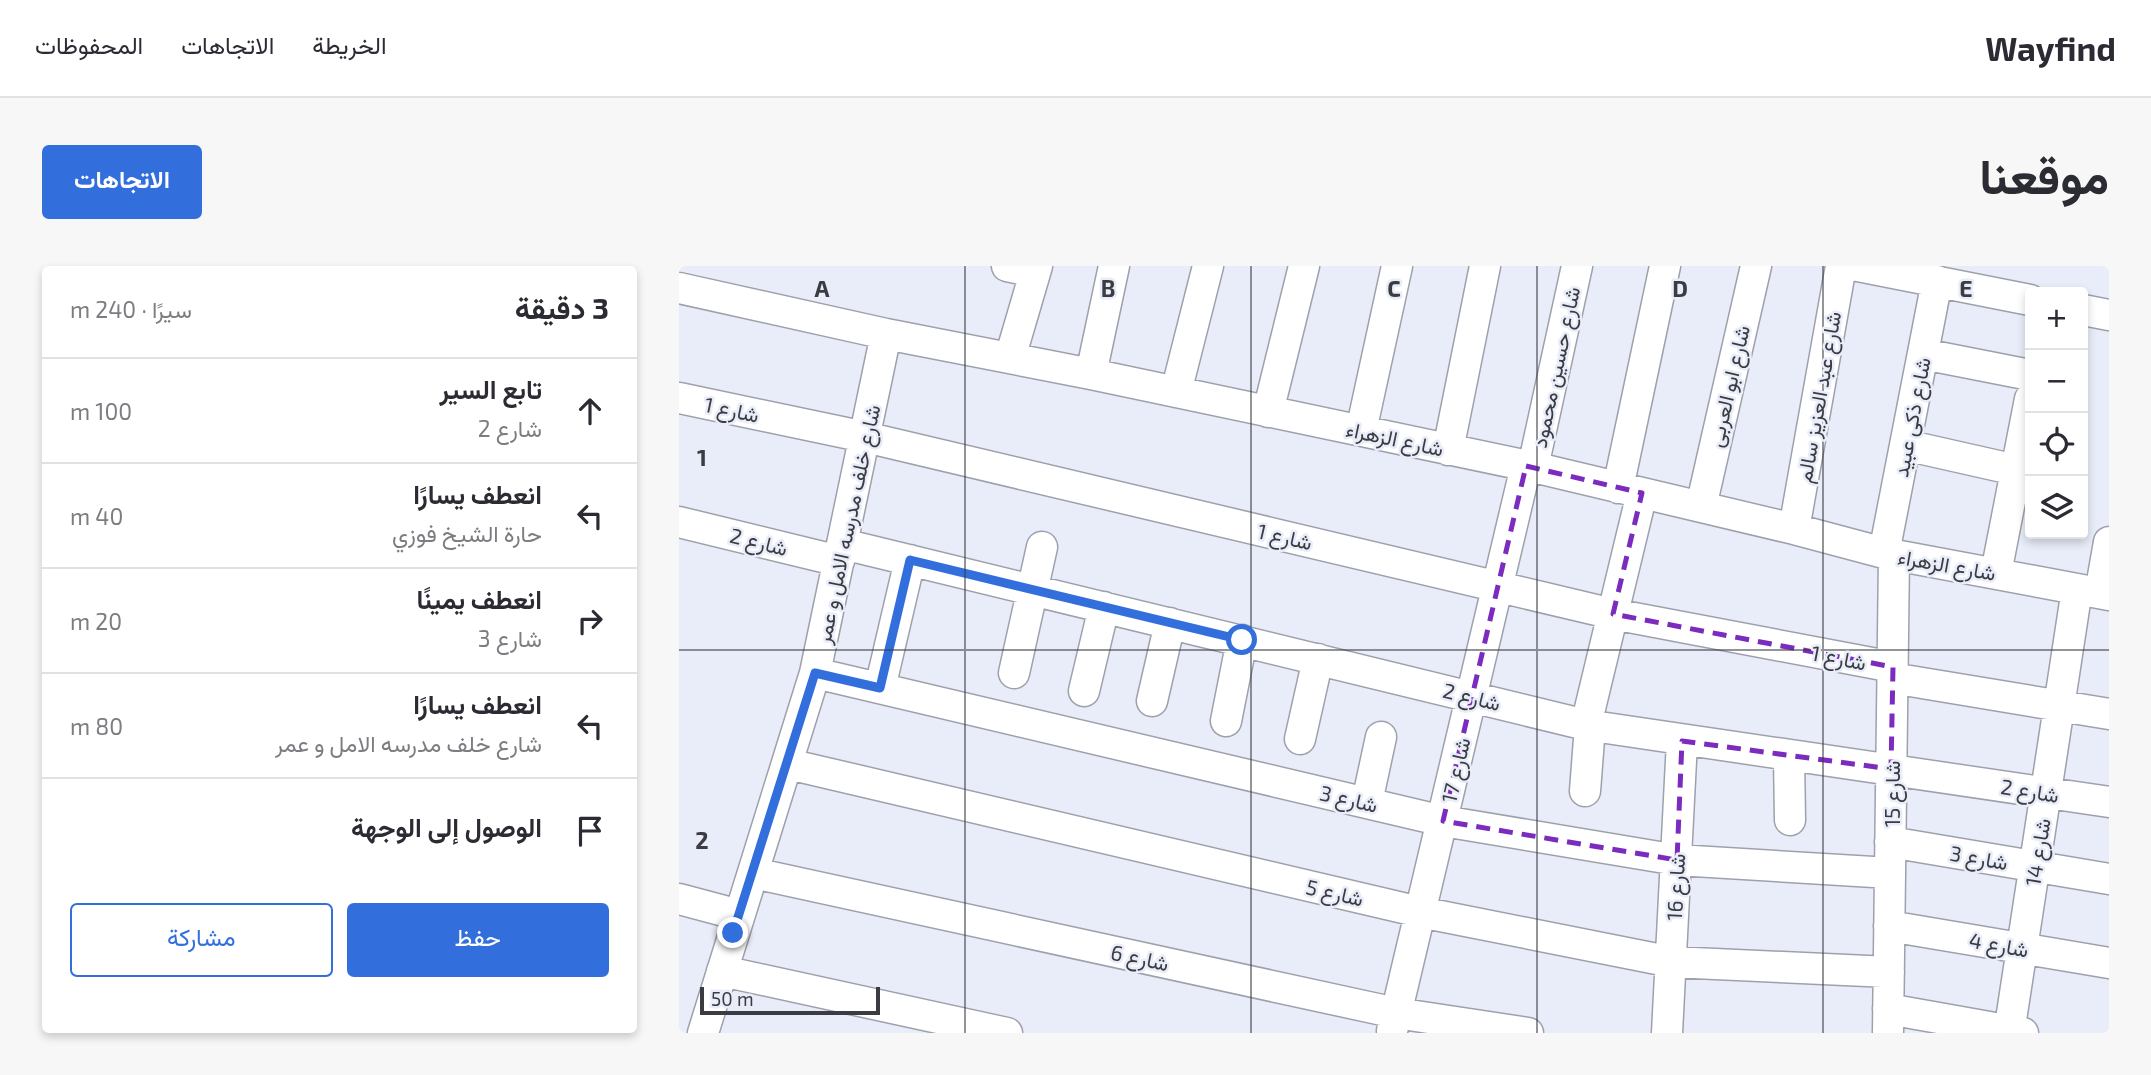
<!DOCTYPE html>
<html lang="ar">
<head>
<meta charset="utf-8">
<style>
  body { margin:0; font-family:"Exo 2",Vazirmatn,sans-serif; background:#f7f7f7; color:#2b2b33; direction:rtl }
  .controls { position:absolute; right:21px; top:21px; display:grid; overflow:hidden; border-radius:7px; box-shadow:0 4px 10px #0003 }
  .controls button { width:63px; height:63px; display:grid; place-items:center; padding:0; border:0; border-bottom:2px solid #e1e1e2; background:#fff; color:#2b2b33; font:35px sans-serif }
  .scale { position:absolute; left:21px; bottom:18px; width:180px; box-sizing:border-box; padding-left:7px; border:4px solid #3b3c41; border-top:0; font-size:19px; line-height:24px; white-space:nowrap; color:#3b3c41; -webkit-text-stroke:5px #e9edf9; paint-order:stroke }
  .stop { position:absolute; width:21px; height:21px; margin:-16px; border:5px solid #326fdd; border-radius:50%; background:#fff }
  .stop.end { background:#326fdd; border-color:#fff; box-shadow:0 2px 7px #0008 }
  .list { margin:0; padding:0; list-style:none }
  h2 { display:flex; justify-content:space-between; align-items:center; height:91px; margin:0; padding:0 28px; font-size:30px }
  h2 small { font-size:23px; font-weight:400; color:#7c7c81 }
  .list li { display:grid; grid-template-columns:46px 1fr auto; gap:21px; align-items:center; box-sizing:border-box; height:105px; padding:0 28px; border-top:2px solid #e1e1e2 }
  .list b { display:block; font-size:26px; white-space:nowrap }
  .list p { margin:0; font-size:23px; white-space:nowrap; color:#7c7c81 }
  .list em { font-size:23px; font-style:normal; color:#7c7c81 }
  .actions { display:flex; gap:14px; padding:21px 28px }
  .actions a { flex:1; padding:16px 0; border:2px solid #326fdd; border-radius:7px; text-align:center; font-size:24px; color:#326fdd }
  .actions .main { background:#326fdd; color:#fff }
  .icon { flex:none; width:38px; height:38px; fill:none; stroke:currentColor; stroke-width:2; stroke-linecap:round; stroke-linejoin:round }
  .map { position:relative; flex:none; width:1430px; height:767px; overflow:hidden; direction:ltr; border-radius:7px }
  header { display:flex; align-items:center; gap:42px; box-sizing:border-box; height:98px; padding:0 35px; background:#fff; border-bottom:2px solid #e1e1e2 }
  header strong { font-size:33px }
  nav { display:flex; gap:38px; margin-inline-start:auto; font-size:24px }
  .intro { display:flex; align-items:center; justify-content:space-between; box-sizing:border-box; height:168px; padding:0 42px }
  h1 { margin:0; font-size:49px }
  .button { padding:18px 32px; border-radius:7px; background:#326fdd; color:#fff; font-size:24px; font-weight:700 }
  main { display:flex; gap:42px; padding:0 42px }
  aside { flex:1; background:#fff; border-radius:7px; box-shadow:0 4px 10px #0003 }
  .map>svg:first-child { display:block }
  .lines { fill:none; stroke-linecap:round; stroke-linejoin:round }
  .minor-casing { stroke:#9ea1ac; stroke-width:33 }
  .minor { stroke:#fff; stroke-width:30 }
  .route { stroke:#326fdd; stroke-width:9 }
  .marked { fill:none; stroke:#7b2cbf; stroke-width:5; stroke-dasharray:14 9; stroke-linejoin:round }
  .grid { fill:none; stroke:#3b3c41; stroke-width:2; stroke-opacity:0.55 }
  .labels { text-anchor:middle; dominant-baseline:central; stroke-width:5; stroke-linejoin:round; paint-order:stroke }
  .street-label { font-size:21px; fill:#3b3c41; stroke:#e9edf9 }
  .grid-label { font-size:23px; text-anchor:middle; font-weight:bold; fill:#3b3c41; stroke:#e9edf9; stroke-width:5; stroke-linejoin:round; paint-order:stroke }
</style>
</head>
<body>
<header>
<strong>Wayfind</strong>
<nav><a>الخريطة</a><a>الاتجاهات</a><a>المحفوظات</a></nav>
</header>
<div class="intro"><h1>موقعنا</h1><a class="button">الاتجاهات</a></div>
<main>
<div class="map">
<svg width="1430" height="767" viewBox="0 0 1430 767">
  <rect width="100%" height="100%" fill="#e9edf9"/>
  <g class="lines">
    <defs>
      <path id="minor" d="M328,0L356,6
        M1179,0L1351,34
        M0,22L207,68L412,108L854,201L1115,263L1205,287L1430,329
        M1404,44L1430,49
        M1244,88L1351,109
        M331,92L358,0
        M412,108L435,0
        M497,126L529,0
        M0,132L186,171L934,348L1214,401
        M589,146L625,0
        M682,165L718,0
        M1226,179L1337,204
        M769,184L806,0
        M854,201L898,0
        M939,222L986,0
        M1022,241L1077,0
        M0,256L160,295
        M1115,263L1162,0
        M164,278L907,459L1430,536
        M1205,287L1258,15
        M1317,307L1351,133
        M1421,327L1430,276
        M136,407L764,555L998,594L1211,607
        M335,407L363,281
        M1213,412L1430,448
        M201,422L231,294
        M405,425L425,341
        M473,435L491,357
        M547,455L563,374
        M907,459L963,227
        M621,473L639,393
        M1110,491L1111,554
        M109,498L741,646L993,696L1210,706
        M906,525L911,460
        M688,536L702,471
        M1211,576L1430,613
        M74,607L717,747L849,767
        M0,633L60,649
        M1210,660L1430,697
        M43,705L328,767
        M1209,743L1344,767
        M713,765L847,200
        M24,767L136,407L207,68
        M988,767L1003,475
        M1209,767L1215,289
        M1330,767L1398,323"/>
    </defs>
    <!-- minor casing -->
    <use href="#minor" class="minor-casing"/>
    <!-- minor -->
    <use href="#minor" class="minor"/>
  </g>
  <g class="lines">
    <!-- route -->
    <path class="route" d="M54,667L136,407L201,422L231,294L563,374"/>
  </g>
  <!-- marked area -->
  <path class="marked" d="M847,200L963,227L934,348L1214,401L1212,503L1003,475L998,594L764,555Z"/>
  <!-- grid -->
  <path class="grid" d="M286,0V767M572,0V767M858,0V767M1144,0V767M0,384H1430"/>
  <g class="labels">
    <!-- street labels -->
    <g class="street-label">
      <text transform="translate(876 101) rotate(-78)">شارع حسين محمود</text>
      <text transform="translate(1049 120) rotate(-77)">شارع ابو العربى</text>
      <text transform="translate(1139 131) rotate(-80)">شارع عبد العزيز سالم</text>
      <text transform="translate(53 143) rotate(12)">شارع 1</text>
      <text transform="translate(1232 151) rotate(-79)">شارع ذكى عبيد</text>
      <text transform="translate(716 172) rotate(12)">شارع الزهراء</text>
      <text transform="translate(168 258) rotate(-78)">شارع خلف مدرسه الامل و عمر</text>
      <text transform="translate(606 270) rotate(13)">شارع 1</text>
      <text transform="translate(80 275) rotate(14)">شارع 2</text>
      <text transform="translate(1268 298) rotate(10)">شارع الزهراء</text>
      <text transform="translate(1160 391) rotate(11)">شارع 1</text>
      <text transform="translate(793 430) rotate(14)">شارع 2</text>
      <text transform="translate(776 504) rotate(-77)">شارع 17</text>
      <text transform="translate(1351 524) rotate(9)">شارع 2</text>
      <text transform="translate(1212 528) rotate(-90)">شارع 15</text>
      <text transform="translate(670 532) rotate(13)">شارع 3</text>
      <text transform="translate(1358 586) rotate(-81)">شارع 14</text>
      <text transform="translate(1300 591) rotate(10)">شارع 3</text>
      <text transform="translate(996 621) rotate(-87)">شارع 16</text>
      <text transform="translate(656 626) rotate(13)">شارع 5</text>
      <text transform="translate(1320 678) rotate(10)">شارع 4</text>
      <text transform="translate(461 691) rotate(12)">شارع 6</text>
    </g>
  </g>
  <g class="grid-label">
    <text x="143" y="31">A</text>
    <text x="429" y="31">B</text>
    <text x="715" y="31">C</text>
    <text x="1001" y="31">D</text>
    <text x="1287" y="31">E</text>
    <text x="23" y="200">1</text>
    <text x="23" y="583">2</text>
  </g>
</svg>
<div class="controls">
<button>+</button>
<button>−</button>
<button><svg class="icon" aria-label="locate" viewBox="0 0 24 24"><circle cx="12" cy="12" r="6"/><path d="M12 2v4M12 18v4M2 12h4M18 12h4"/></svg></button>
<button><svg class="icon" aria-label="layers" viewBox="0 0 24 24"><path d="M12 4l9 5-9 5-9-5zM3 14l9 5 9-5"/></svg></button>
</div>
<div class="scale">50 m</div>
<div class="stop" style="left:563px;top:374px"></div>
<div class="stop end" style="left:54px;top:667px"></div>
</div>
<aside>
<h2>3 دقيقة<small>سيرًا · 240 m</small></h2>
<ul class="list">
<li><svg class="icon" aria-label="ahead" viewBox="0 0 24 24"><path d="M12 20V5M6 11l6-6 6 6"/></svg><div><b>تابع السير</b><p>شارع 2</p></div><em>100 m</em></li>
<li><svg class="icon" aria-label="left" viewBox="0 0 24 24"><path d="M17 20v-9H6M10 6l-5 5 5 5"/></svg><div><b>انعطف يسارًا</b><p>حارة الشيخ فوزي</p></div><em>40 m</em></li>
<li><svg class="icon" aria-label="right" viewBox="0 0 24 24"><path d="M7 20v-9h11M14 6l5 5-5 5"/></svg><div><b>انعطف يمينًا</b><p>شارع 3</p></div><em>20 m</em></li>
<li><svg class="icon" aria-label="left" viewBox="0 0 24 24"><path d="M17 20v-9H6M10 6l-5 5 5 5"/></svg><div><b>انعطف يسارًا</b><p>شارع خلف مدرسه الامل و عمر</p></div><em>80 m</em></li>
<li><svg class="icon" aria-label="arrive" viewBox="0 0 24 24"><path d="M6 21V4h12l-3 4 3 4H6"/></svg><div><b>الوصول إلى الوجهة</b></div></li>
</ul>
<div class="actions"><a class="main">حفظ</a><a>مشاركة</a></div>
</aside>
</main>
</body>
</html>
